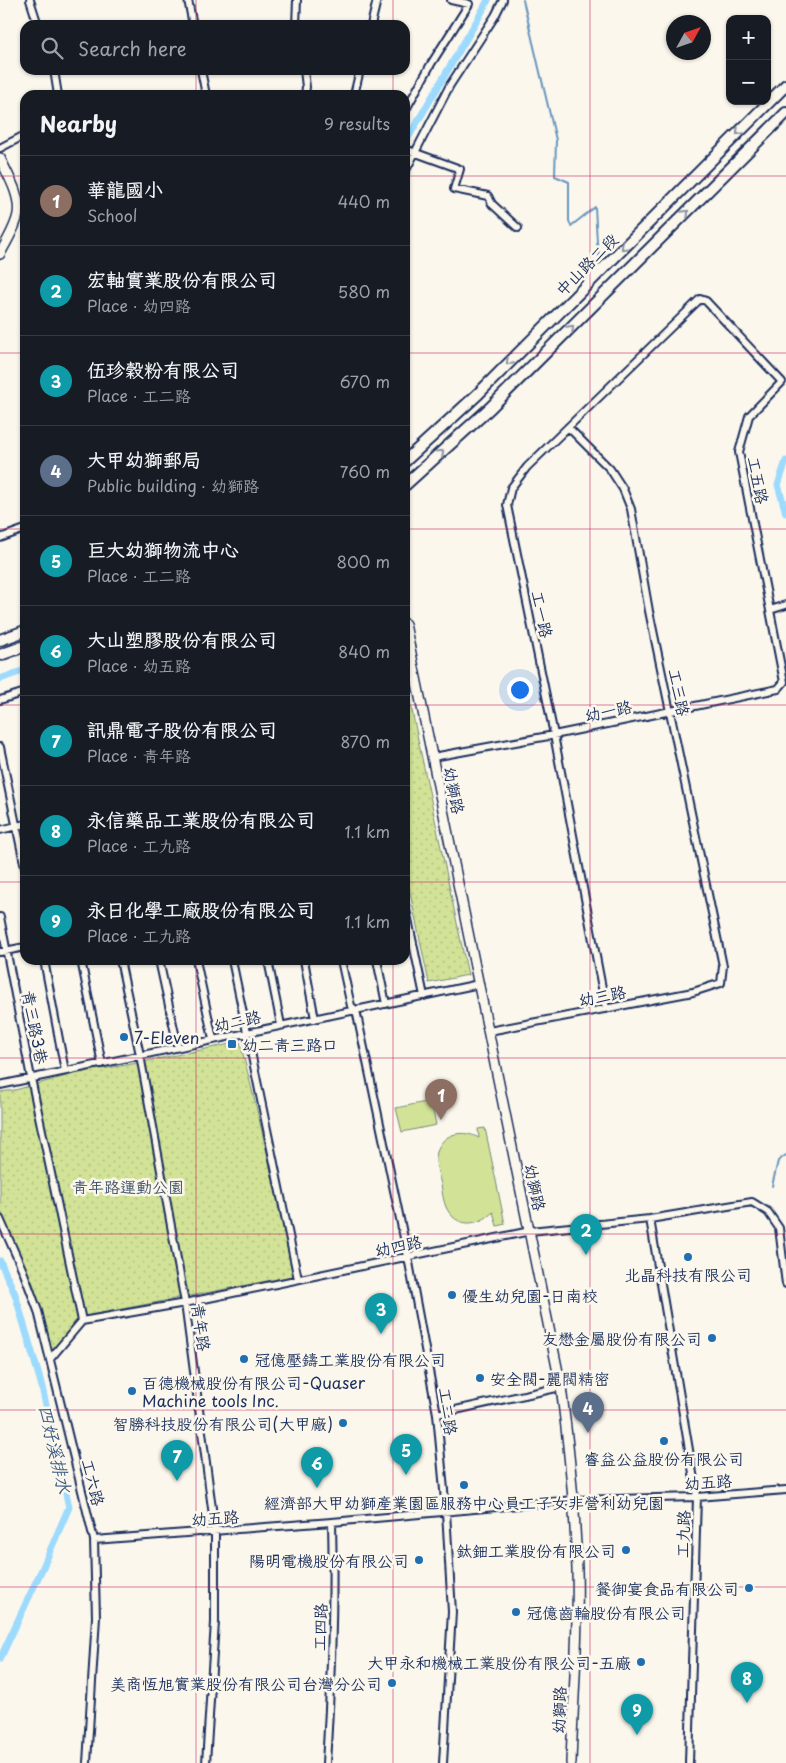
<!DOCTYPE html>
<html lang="en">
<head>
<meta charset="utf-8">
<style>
  body { margin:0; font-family:"Playpen Sans","LXGW WenKai TC",sans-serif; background:#20242c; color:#f1f3f6 }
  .controls { position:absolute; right:15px; top:15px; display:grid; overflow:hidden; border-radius:10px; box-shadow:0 1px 4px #0004 }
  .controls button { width:45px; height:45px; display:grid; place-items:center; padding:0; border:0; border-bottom:1px solid #363941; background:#171b24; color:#f1f3f6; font:25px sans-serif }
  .compass { position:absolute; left:666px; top:15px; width:45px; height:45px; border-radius:50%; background:#171b24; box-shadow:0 1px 4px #0004; rotate:50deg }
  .you { position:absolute; left:519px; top:689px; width:18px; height:18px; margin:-12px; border:4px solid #fff; border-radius:50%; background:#1a73e8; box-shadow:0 0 0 8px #1a73e833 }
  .badge { display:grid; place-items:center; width:32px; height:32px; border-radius:50%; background:#1a73e8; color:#fff; font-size:16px; font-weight:700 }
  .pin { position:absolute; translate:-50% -41px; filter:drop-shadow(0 1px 2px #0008) }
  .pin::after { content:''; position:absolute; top:26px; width:18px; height:15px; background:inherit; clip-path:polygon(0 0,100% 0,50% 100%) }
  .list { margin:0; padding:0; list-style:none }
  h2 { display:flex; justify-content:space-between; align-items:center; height:65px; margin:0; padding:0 20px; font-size:21px }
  h2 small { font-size:16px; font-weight:400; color:#9ea1a6 }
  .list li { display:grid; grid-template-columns:32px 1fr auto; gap:15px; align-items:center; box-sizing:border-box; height:90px; padding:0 20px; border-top:1px solid #363941 }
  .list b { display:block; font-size:19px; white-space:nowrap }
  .list p { margin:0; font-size:16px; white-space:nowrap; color:#9ea1a6 }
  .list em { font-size:16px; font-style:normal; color:#9ea1a6 }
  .icon { flex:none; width:28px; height:28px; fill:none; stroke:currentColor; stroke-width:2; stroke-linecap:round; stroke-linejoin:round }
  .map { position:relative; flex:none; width:786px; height:1763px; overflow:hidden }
  .search { position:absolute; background:#171b24; box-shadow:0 1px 4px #0004; left:20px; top:20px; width:390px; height:55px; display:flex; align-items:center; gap:12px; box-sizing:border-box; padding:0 18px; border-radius:15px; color:#9ea1a6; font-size:19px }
  .panel { position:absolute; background:#171b24; box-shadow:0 1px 4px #0004; left:20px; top:90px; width:390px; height:875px; border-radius:15px }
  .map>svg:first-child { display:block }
  .green { fill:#d2e397; stroke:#76897a }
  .park { fill:url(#park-dots); stroke:#76897a }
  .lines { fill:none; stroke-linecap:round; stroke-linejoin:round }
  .stream { stroke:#6896be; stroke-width:2 }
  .canal { stroke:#9cdafe; stroke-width:7 }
  .street-casing { stroke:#1b2f5e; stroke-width:10 }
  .secondary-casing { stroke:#1b2f5e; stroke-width:12 }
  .primary-casing { stroke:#1b2f5e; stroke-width:14 }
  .street { stroke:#fbf7ec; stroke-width:6 }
  .secondary { stroke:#fbf7ec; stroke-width:9 }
  .primary { stroke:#fbf7ec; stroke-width:10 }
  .oneway { stroke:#8b93a5 }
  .grid { fill:none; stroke:#c2185b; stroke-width:1; stroke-opacity:0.55 }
  .poi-dot { fill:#1f6fb2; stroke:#fbf7ec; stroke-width:2 }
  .labels { text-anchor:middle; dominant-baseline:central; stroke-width:5; stroke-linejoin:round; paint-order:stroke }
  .street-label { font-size:16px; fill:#1b2f5e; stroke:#fbf7ec }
  .poi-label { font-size:16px; fill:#1b2f5e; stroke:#fbf7ec; text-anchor:start }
  .park-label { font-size:16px; fill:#405369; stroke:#fbf7ec }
  .water-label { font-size:18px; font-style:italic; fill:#3b5a86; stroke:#fbf7ec }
</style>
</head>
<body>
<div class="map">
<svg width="786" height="1763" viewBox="0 0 786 1763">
  <defs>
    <pattern id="park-dots" width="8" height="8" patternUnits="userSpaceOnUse" patternTransform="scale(1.25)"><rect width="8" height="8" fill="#d2e397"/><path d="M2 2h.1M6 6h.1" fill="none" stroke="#b4c385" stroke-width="1.8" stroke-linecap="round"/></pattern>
  </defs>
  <rect width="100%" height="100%" fill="#fbf7ec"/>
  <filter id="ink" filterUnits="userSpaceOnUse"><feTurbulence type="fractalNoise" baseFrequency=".02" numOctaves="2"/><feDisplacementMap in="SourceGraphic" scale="10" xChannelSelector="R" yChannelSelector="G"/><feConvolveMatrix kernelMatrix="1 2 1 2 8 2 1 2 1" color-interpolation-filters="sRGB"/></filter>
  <g filter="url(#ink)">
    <!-- green -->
    <path class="green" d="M431,1101L436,1125L402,1132L396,1108Z
      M485,1128L505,1224L497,1226L493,1212C479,1226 456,1229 446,1207C443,1200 442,1191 441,1184C439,1177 437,1169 436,1162C435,1136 459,1127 479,1138L478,1129Z"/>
    <!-- park -->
    <path class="park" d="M405,678L468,975L429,983L405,869Z
      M240,1042C260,1120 278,1198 293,1276L86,1316L52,1350L41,1317L34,1286L0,1210V1092L15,1090L81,1072L127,1065Z"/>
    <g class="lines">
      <!-- stream -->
      <path class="stream" d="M523,0L556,140L555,176L569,182V221L571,226L595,207L597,242L600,261
        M772,1186L778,1161L786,1155"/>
      <!-- canal -->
      <path class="canal" d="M405,143L479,17L488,0
        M786,461L778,485L786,513
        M0,679L25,670
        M0,1261L15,1294L41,1383L69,1507L43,1567L0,1659"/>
      <defs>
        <path id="street" d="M30,0L38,25
          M188,0L193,25
          M296,25L297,0
          M371,25L377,0
          M54,70L58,95
          M201,70L206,95
          M304,70L306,87L305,95
          M354,95L360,70
          M405,111L431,64L469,4L451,0
          M0,148L25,135
          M405,149L460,169L454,189L488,196L492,204L518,228
          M405,172L450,85L495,16L503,0
          M0,538L25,529
          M770,610L786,605
          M0,700L25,692
          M0,747L25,868
          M433,757L554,735L778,689L784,682L739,452L749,416L782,382L706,301L700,299L527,467L511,488L507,505L554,735L606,1009
          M0,830L25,824
          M405,905L424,996
          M0,917L32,1083L82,1321
          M0,952L25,947
          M44,960L65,1071
          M81,960L102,1064
          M120,960L140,1055L185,1303L215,1531V1622L206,1763
          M159,960L178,1047
          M196,960L213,1039
          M232,960L298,1279
          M268,960L281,1025
          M304,960L315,1019
          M341,960L351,1006L356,1010L408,1257L437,1414L446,1512L452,1612L443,1763
          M377,960L386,1004
          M489,1031L693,992L721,983L723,966L649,611L631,509L623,489L610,469L568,427
          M0,1085L479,984
          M0,1219L23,1271L38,1311L94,1540L96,1617L87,1763
          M650,1219L697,1497L689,1763
          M50,1359L82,1321L185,1303L530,1231L650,1219L752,1202L768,1212L779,1228L786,1284
          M437,1414L561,1387
          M94,1540L332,1522L574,1500L697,1497L786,1490
          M326,1763C331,1683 334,1603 332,1522"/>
        <path id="secondary" d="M0,158C7,174 21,195 18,214C16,227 6,242 0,254
          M405,624L561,1387C569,1448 575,1508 577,1569C579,1633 573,1699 571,1763"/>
        <path id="primary" d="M405,461L478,394L786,85
          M405,485L490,408L786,113
          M0,640L25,631
          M0,655L25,646"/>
      </defs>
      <!-- street casing -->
      <use href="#street" class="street-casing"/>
      <!-- secondary casing -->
      <use href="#secondary" class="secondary-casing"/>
      <!-- primary casing -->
      <use href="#primary" class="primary-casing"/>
      <!-- street -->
      <use href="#street" class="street"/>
      <!-- secondary -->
      <use href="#secondary" class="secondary"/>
      <!-- primary -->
      <use href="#primary" class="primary"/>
    </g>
    <!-- one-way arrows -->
    <defs><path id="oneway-chevron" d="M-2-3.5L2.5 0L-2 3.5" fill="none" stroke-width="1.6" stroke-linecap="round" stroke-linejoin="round" transform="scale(1.25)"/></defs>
    <g class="oneway">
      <use href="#oneway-chevron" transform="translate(739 132) rotate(135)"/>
      <use href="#oneway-chevron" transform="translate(686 213) rotate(-45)"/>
      <use href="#oneway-chevron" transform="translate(624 247) rotate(135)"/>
      <use href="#oneway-chevron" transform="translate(571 328) rotate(-45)"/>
      <use href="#oneway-chevron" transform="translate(509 362) rotate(135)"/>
      <use href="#oneway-chevron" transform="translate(441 453) rotate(-43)"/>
    </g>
  </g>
  <!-- grid -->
  <path class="grid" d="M196,0V25M393,0V25M590,0V1763M196,70V95M393,70V95M0,176H25M405,176H786M0,353H25M405,353H786M0,529H25M405,529H786M0,705H25M405,705H786M0,882H25M405,882H786M196,960V1763M393,960V1763M0,1058H786M0,1234H786M0,1410H786M0,1587H786"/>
  <!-- markers -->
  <g class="poi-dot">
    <circle cx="124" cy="1037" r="5"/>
    <rect x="227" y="1039" width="10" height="10" rx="2.5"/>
    <circle cx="688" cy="1257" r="5"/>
    <circle cx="452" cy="1295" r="5"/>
    <circle cx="712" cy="1338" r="5"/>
    <circle cx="244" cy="1359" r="5"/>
    <circle cx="480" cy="1378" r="5"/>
    <circle cx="132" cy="1391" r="5"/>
    <circle cx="343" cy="1423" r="5"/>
    <circle cx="664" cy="1441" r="5"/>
    <circle cx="464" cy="1485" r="5"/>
    <circle cx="626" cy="1550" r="5"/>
    <circle cx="419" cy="1560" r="5"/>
    <circle cx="749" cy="1588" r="5"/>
    <circle cx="516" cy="1612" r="5"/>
    <circle cx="641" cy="1662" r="5"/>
    <circle cx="392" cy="1683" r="5"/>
  </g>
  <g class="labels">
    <!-- street labels -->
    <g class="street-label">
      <text transform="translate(586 264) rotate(-45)">中山路二段</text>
      <text transform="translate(759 480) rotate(79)">工五路</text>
      <text transform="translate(543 614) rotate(78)">工一路</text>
      <text transform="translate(680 692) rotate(78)">工三路</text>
      <text transform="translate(608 710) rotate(-12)">幼一路</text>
      <text transform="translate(455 790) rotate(79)">幼獅路</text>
      <text transform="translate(602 995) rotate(-11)">幼三路</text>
      <text transform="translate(237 1020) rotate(-12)">幼二路</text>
      <text transform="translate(36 1027) rotate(79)">青三路3巷</text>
      <text transform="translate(536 1187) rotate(78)">幼獅路</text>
      <text transform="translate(398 1245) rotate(-12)">幼四路</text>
      <text transform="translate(202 1327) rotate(82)">青年路</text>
      <text transform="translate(449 1411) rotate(82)">工二路</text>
      <text transform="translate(708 1481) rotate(-4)">幼五路</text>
      <text transform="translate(94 1482) rotate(76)">工六路</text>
      <text transform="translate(215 1517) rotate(-4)">幼五路</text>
      <text transform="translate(682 1534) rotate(-88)">工九路</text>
      <text transform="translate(319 1627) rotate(-88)">工四路</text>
      <text transform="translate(558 1710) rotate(-88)">幼獅路</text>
    </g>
    <!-- poi labels -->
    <g class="poi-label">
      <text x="134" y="1037">7-Eleven</text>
      <text x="242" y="1044">幼二青三路口</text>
      <text x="688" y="1274" text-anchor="middle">北晶科技有限公司</text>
      <text x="462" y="1295">優生幼兒園-日南校</text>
      <text x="702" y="1338" text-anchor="end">友懋金屬股份有限公司</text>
      <text x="254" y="1359">冠億壓鑄工業股份有限公司</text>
      <text x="490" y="1378">安全閥-麗閥精密</text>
      <text x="142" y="1382">百德機械股份有限公司-Quaser<tspan x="142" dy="18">Machine tools Inc.</tspan></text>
      <text x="333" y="1423" text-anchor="end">智勝科技股份有限公司(大甲廠)</text>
      <text x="664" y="1458" text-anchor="middle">睿益公益股份有限公司</text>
      <text x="464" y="1502" text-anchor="middle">經濟部大甲幼獅產業園區服務中心員工子女非營利幼兒園</text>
      <text x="616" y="1550" text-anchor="end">鈦鈿工業股份有限公司</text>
      <text x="409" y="1560" text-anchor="end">陽明電機股份有限公司</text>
      <text x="739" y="1588" text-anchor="end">餐御宴食品有限公司</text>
      <text x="526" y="1612">冠億齒輪股份有限公司</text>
      <text x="631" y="1662" text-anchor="end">大甲永和機械工業股份有限公司-五廠</text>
      <text x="382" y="1683" text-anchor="end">美商恆旭實業股份有限公司台灣分公司</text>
    </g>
    <!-- park labels -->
    <g class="park-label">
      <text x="128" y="1186">青年路運動公園</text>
    </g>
    <!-- water labels -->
    <g class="water-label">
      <text transform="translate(56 1449) rotate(77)">四好溪排水</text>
    </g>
  </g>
</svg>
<div class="controls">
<button>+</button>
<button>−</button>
</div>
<svg class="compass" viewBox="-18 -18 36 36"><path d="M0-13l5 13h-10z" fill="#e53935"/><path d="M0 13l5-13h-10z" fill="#9ea1a6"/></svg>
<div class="you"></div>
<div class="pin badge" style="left:441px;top:1120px;background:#8d6e63">1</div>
<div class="pin badge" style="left:586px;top:1255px;background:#0f9aa8">2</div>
<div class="pin badge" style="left:381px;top:1334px;background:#0f9aa8">3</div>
<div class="pin badge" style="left:588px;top:1433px;background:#5c6f8a">4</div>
<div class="pin badge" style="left:406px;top:1475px;background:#0f9aa8">5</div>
<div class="pin badge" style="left:317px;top:1488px;background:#0f9aa8">6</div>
<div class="pin badge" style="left:177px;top:1481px;background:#0f9aa8">7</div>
<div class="pin badge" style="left:747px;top:1703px;background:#0f9aa8">8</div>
<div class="pin badge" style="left:637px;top:1735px;background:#0f9aa8">9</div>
<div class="search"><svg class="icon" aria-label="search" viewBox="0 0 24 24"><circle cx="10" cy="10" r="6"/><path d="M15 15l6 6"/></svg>Search here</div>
<section class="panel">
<h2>Nearby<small>9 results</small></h2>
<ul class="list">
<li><span class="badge" style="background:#8d6e63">1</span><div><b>華龍國小</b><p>School</p></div><em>440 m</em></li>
<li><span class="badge" style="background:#0f9aa8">2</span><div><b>宏軸實業股份有限公司</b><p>Place · 幼四路</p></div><em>580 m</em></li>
<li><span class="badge" style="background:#0f9aa8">3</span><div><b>伍珍穀粉有限公司</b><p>Place · 工二路</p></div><em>670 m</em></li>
<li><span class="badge" style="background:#5c6f8a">4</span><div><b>大甲幼獅郵局</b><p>Public building · 幼獅路</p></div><em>760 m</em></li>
<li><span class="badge" style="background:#0f9aa8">5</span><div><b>巨大幼獅物流中心</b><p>Place · 工二路</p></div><em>800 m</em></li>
<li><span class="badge" style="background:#0f9aa8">6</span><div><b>大山塑膠股份有限公司</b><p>Place · 幼五路</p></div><em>840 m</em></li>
<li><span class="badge" style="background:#0f9aa8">7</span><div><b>訊鼎電子股份有限公司</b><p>Place · 青年路</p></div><em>870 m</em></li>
<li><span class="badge" style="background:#0f9aa8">8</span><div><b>永信藥品工業股份有限公司</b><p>Place · 工九路</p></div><em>1.1 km</em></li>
<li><span class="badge" style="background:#0f9aa8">9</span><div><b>永日化學工廠股份有限公司</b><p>Place · 工九路</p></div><em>1.1 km</em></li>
</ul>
</section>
</div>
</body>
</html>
